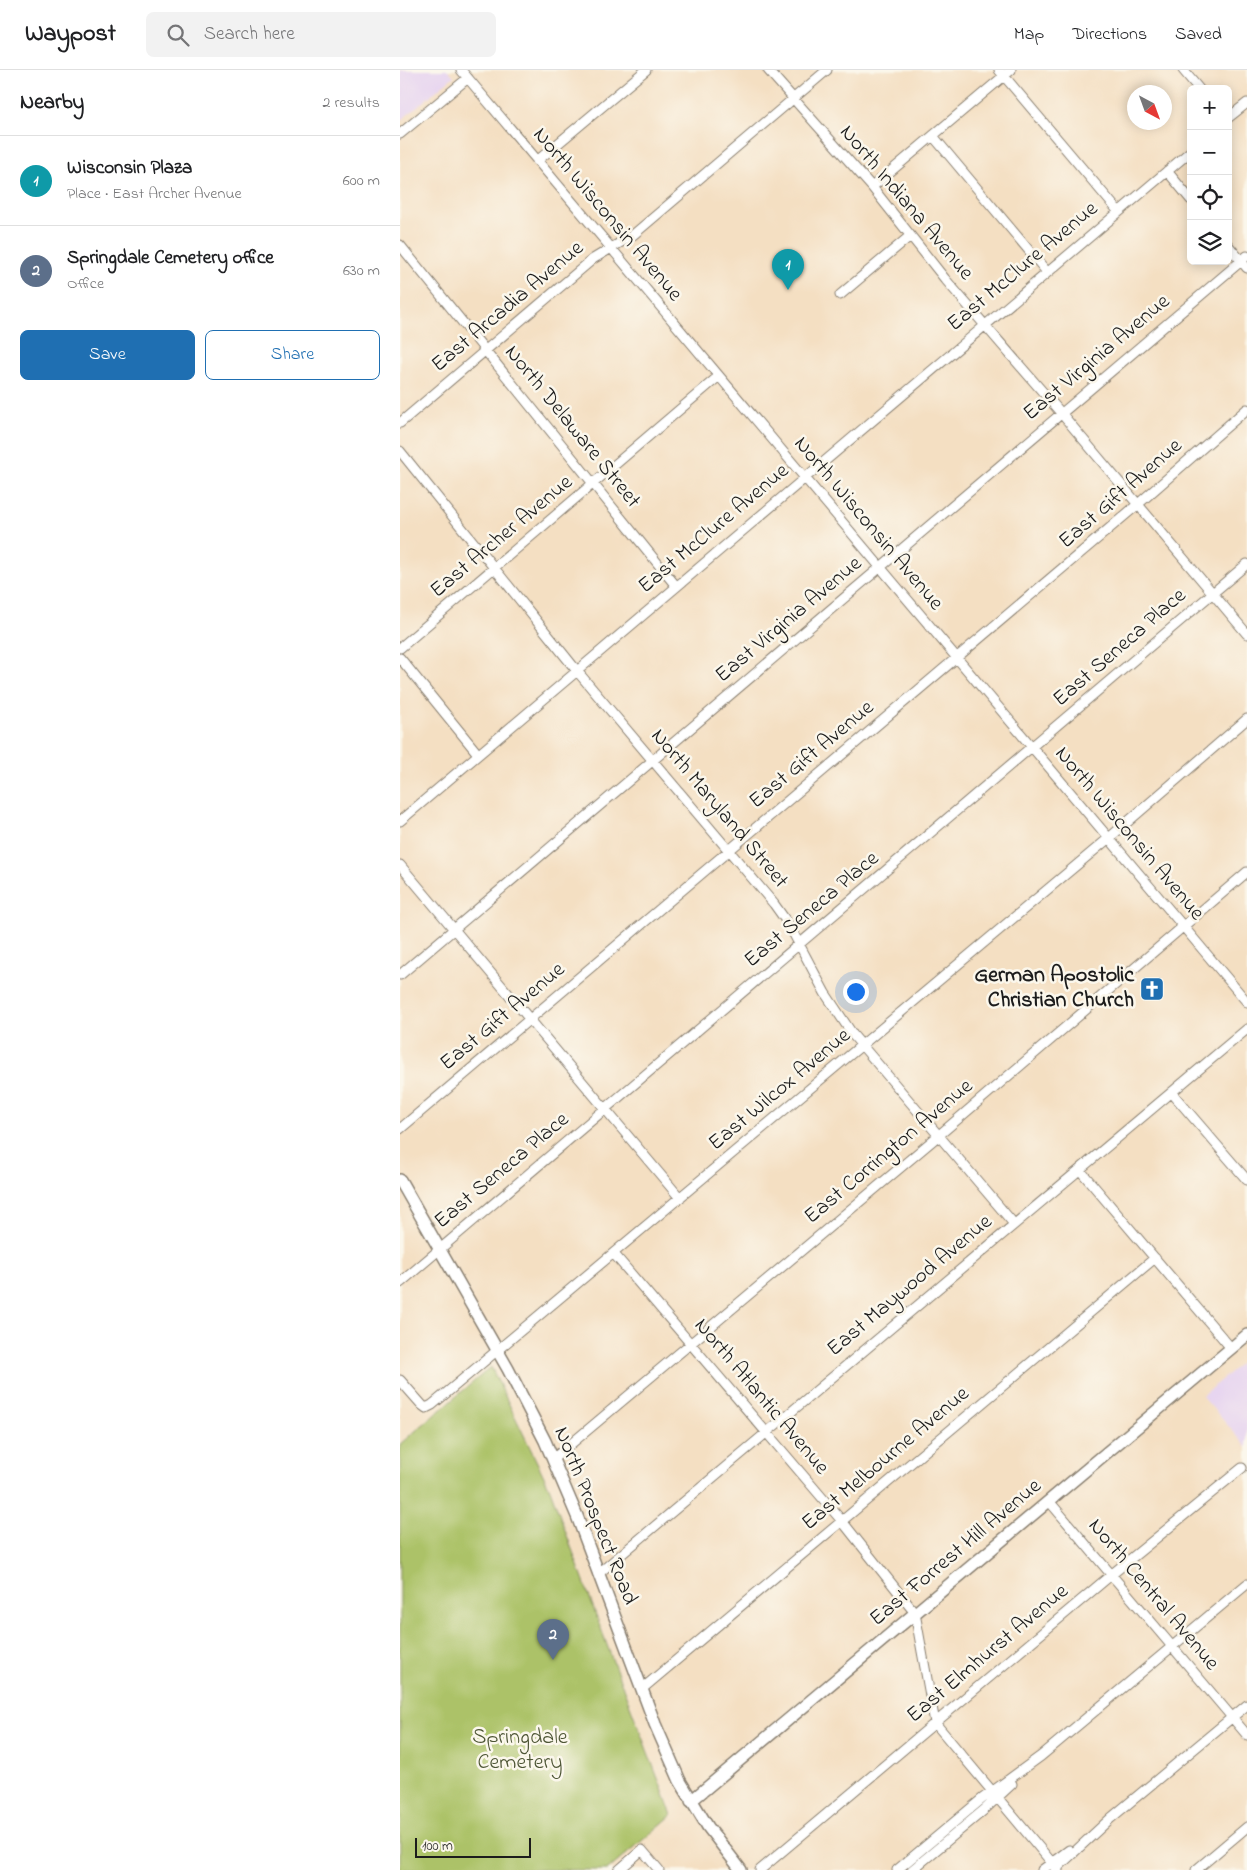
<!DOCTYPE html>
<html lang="en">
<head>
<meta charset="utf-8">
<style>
  body { margin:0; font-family:"Indie Flower",sans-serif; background:#f2f2f2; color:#202124 }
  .controls { position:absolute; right:15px; top:15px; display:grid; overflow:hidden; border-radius:8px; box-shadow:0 2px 12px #0003 }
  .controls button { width:45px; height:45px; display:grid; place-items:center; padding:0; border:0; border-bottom:1px solid #e0e0e0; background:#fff; color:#202124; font:25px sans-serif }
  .compass { position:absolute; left:727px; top:15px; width:45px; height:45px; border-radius:50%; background:#fff; box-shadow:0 2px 12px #0003; rotate:139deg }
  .scale { position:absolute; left:15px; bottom:12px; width:116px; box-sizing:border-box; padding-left:5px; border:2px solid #1c1c1c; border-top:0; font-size:14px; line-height:18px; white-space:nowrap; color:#1c1c1c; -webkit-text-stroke:4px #fbf7ec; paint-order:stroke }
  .you { position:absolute; left:455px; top:921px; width:18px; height:18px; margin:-12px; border:4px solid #fff; border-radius:50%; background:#1a73e8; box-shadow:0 0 0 8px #1a73e833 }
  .badge { display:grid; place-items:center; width:32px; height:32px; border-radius:50%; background:#1f6fb2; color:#fff; font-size:16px; font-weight:700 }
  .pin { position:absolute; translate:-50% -41px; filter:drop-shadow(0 1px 2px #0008) }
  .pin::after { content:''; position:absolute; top:26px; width:18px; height:15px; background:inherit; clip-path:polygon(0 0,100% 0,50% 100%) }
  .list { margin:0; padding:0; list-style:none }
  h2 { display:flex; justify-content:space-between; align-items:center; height:65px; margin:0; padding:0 20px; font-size:21px }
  h2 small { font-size:16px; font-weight:400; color:#757577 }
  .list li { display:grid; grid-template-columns:32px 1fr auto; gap:15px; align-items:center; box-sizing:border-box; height:90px; padding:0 20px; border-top:1px solid #e0e0e0 }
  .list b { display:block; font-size:19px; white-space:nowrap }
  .list p { margin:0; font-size:16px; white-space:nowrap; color:#757577 }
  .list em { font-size:16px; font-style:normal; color:#757577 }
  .actions { display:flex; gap:10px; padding:15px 20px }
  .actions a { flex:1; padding:11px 0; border:1px solid #1f6fb2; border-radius:8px; text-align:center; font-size:18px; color:#1f6fb2 }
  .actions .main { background:#1f6fb2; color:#fff }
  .icon { flex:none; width:28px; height:28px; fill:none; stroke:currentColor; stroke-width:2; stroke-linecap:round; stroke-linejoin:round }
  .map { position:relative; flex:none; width:847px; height:1800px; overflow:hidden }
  header { display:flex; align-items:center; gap:30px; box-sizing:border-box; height:70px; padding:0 25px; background:#fff; border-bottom:1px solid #e0e0e0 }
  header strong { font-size:24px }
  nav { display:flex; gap:28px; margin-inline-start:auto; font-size:18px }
  .search { width:350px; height:45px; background:#f2f2f2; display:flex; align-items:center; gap:12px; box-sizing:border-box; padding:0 18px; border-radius:8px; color:#757577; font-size:19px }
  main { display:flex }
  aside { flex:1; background:#fff }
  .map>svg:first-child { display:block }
  .built { fill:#e6d3f0 }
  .green { fill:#acc267; stroke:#646f42 }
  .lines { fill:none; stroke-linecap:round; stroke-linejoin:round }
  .minor-casing { stroke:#887e6f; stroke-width:11 }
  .major-casing { stroke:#887e6f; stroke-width:14 }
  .minor { stroke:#fff; stroke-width:9 }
  .major { stroke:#fff; stroke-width:11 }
  .labels { text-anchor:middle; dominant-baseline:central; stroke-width:5; stroke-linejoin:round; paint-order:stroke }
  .street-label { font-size:22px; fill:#1c1c1c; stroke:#fbf7ec }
  .poi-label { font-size:22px; font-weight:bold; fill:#1c1c1c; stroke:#fbf7ec; text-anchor:end }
  .park-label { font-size:22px; fill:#4e5636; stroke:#fbf7ec }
</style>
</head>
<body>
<header>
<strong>Waypost</strong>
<div class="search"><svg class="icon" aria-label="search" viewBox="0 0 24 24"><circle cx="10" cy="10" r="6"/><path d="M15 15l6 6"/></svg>Search here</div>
<nav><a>Map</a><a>Directions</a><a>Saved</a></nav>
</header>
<main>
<aside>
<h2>Nearby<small>2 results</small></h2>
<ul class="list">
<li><span class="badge" style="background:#0f9aa8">1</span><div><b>Wisconsin Plaza</b><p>Place · East Archer Avenue</p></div><em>600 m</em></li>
<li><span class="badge" style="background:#5c6f8a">2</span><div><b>Springdale Cemetery office</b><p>Office</p></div><em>630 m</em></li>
</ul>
<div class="actions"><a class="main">Save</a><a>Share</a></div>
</aside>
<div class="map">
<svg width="847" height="1800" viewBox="0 0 847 1800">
  <rect width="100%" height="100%" fill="#fbf7ec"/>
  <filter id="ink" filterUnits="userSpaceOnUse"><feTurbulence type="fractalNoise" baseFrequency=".02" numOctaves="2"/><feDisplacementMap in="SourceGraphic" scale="10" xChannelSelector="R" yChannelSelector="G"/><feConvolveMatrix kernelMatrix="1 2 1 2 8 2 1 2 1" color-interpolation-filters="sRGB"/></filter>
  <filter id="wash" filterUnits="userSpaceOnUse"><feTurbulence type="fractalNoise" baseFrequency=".0096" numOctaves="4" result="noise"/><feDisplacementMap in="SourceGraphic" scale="20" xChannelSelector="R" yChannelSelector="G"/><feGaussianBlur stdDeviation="1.12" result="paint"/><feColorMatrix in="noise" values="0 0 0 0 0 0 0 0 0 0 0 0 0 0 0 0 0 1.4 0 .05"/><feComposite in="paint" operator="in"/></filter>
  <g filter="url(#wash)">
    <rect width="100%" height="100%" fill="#f4dfc2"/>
    <!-- built -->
    <path class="built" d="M0,0H48L54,6L0,51Z
      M847,1288V1377L802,1326Z"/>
    <!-- green -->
    <path class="green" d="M91,1297L150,1419L211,1586L272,1745L208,1800H0V1374Z"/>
  </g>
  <g filter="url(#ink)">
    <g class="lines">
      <defs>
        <path id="minor" d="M61,0L847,932
          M368,0L472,117L545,209L661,343L847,564
          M599,0L719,142
          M783,0L799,19
          M828,48L847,33
          M0,64L68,8
          M533,66L647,202
          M137,91L246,0
          M767,101L791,130
          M472,117L611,0
          M0,175L276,516
          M828,175L847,198
          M440,225L510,166
          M0,353L193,189L233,165L427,0
          M0,381L177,601L374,834L389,855L425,923L453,965L614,1154
          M0,578L319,306
          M0,588L78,684
          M0,751L791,81
          M0,795L280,1128
          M0,905L847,186
          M772,1023L847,1110
          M0,1059L737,435L847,339
          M680,1100L831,1278
          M214,1184L442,1451L515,1543L535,1653L658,1800
          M0,1213L847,494
          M0,1310L22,1335L26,1338L32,1335L709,768L847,649
          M153,1389L538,1066L847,802
          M649,1431L847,1665
          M198,1504L847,959
          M242,1619L755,1188
          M219,1800L242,1780L259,1800
          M360,1800L711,1505L842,1398
          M497,1800L582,1729L641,1686L847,1514
          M512,1800L584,1740L612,1714
          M642,1800L669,1780
          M655,1800L711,1748L847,1635
          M796,1800L847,1757"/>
        <path id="major" d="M0,1110L108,1299L145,1371L177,1446L255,1654L280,1711L308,1757L341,1800
          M291,1731L847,1265"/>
      </defs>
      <!-- minor casing -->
      <use href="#minor" class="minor-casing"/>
      <!-- major casing -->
      <use href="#major" class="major-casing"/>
      <!-- minor -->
      <use href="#minor" class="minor"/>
      <!-- major -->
      <use href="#major" class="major"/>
    </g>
  </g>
  <!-- icons -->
  <defs>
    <symbol id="church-square" viewBox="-11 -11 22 22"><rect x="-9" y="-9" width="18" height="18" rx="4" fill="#1f6fb2" stroke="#fbf7ec"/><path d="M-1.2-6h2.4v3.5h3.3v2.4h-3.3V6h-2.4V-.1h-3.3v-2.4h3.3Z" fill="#fff"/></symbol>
  </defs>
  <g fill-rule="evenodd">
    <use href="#church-square" x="738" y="905" width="28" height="28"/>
  </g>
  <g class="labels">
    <!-- street labels -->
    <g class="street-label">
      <text transform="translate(506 133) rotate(50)">North Indiana Avenue</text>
      <text transform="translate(207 145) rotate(50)">North Wisconsin Avenue</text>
      <text transform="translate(623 197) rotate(-40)">East McClure Avenue</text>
      <text transform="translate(108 237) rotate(-40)">East Arcadia Avenue</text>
      <text transform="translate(697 288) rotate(-40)">East Virginia Avenue</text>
      <text transform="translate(172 357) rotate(51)">North Delaware Street</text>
      <text transform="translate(721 424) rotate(-41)">East Gift Avenue</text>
      <text transform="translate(468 454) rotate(50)">North Wisconsin Avenue</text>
      <text transform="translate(314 459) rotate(-40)">East McClure Avenue</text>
      <text transform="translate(102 467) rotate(-40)">East Archer Avenue</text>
      <text transform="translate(389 550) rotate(-40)">East Virginia Avenue</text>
      <text transform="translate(720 578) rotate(-41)">East Seneca Place</text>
      <text transform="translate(412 685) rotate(-40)">East Gift Avenue</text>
      <text transform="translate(319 739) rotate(50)">North Maryland Street</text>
      <text transform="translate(729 764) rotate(50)">North Wisconsin Avenue</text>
      <text transform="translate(412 840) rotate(-40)">East Seneca Place</text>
      <text transform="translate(103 947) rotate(-40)">East Gift Avenue</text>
      <text transform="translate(380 1020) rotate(-40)">East Wilcox Avenue</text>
      <text transform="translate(489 1082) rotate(-40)">East Corrington Avenue</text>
      <text transform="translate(102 1101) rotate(-40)">East Seneca Place</text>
      <text transform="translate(510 1216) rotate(-40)">East Maywood Avenue</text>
      <text transform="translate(361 1327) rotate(50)">North Atlantic Avenue</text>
      <text transform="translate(486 1389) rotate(-40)">East Melbourne Avenue</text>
      <text transform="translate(195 1446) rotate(68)">North Prospect Road</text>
      <text transform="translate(556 1483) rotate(-40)">East Forrest Hill Avenue</text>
      <text transform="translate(753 1525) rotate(50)">North Central Avenue</text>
      <text transform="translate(588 1584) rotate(-40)">East Elmhurst Avenue</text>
    </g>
    <!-- poi labels -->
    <g class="poi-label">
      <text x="734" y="906">German Apostolic<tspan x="734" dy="25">Christian Church</tspan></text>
    </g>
    <!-- park labels -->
    <g class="park-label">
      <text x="120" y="1668">Springdale<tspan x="120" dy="25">Cemetery</tspan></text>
    </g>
  </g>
</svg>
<div class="controls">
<button>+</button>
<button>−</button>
<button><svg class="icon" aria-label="locate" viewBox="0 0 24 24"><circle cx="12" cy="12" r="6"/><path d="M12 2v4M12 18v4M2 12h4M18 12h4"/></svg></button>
<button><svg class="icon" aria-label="layers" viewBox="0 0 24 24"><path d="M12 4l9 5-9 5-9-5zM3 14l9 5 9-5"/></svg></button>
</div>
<svg class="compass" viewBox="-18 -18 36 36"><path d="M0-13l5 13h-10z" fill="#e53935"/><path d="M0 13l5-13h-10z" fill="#757577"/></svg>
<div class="scale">100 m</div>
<div class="you"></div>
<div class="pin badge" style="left:388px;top:220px;background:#0f9aa8">1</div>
<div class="pin badge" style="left:153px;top:1590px;background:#5c6f8a">2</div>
</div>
</main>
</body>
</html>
